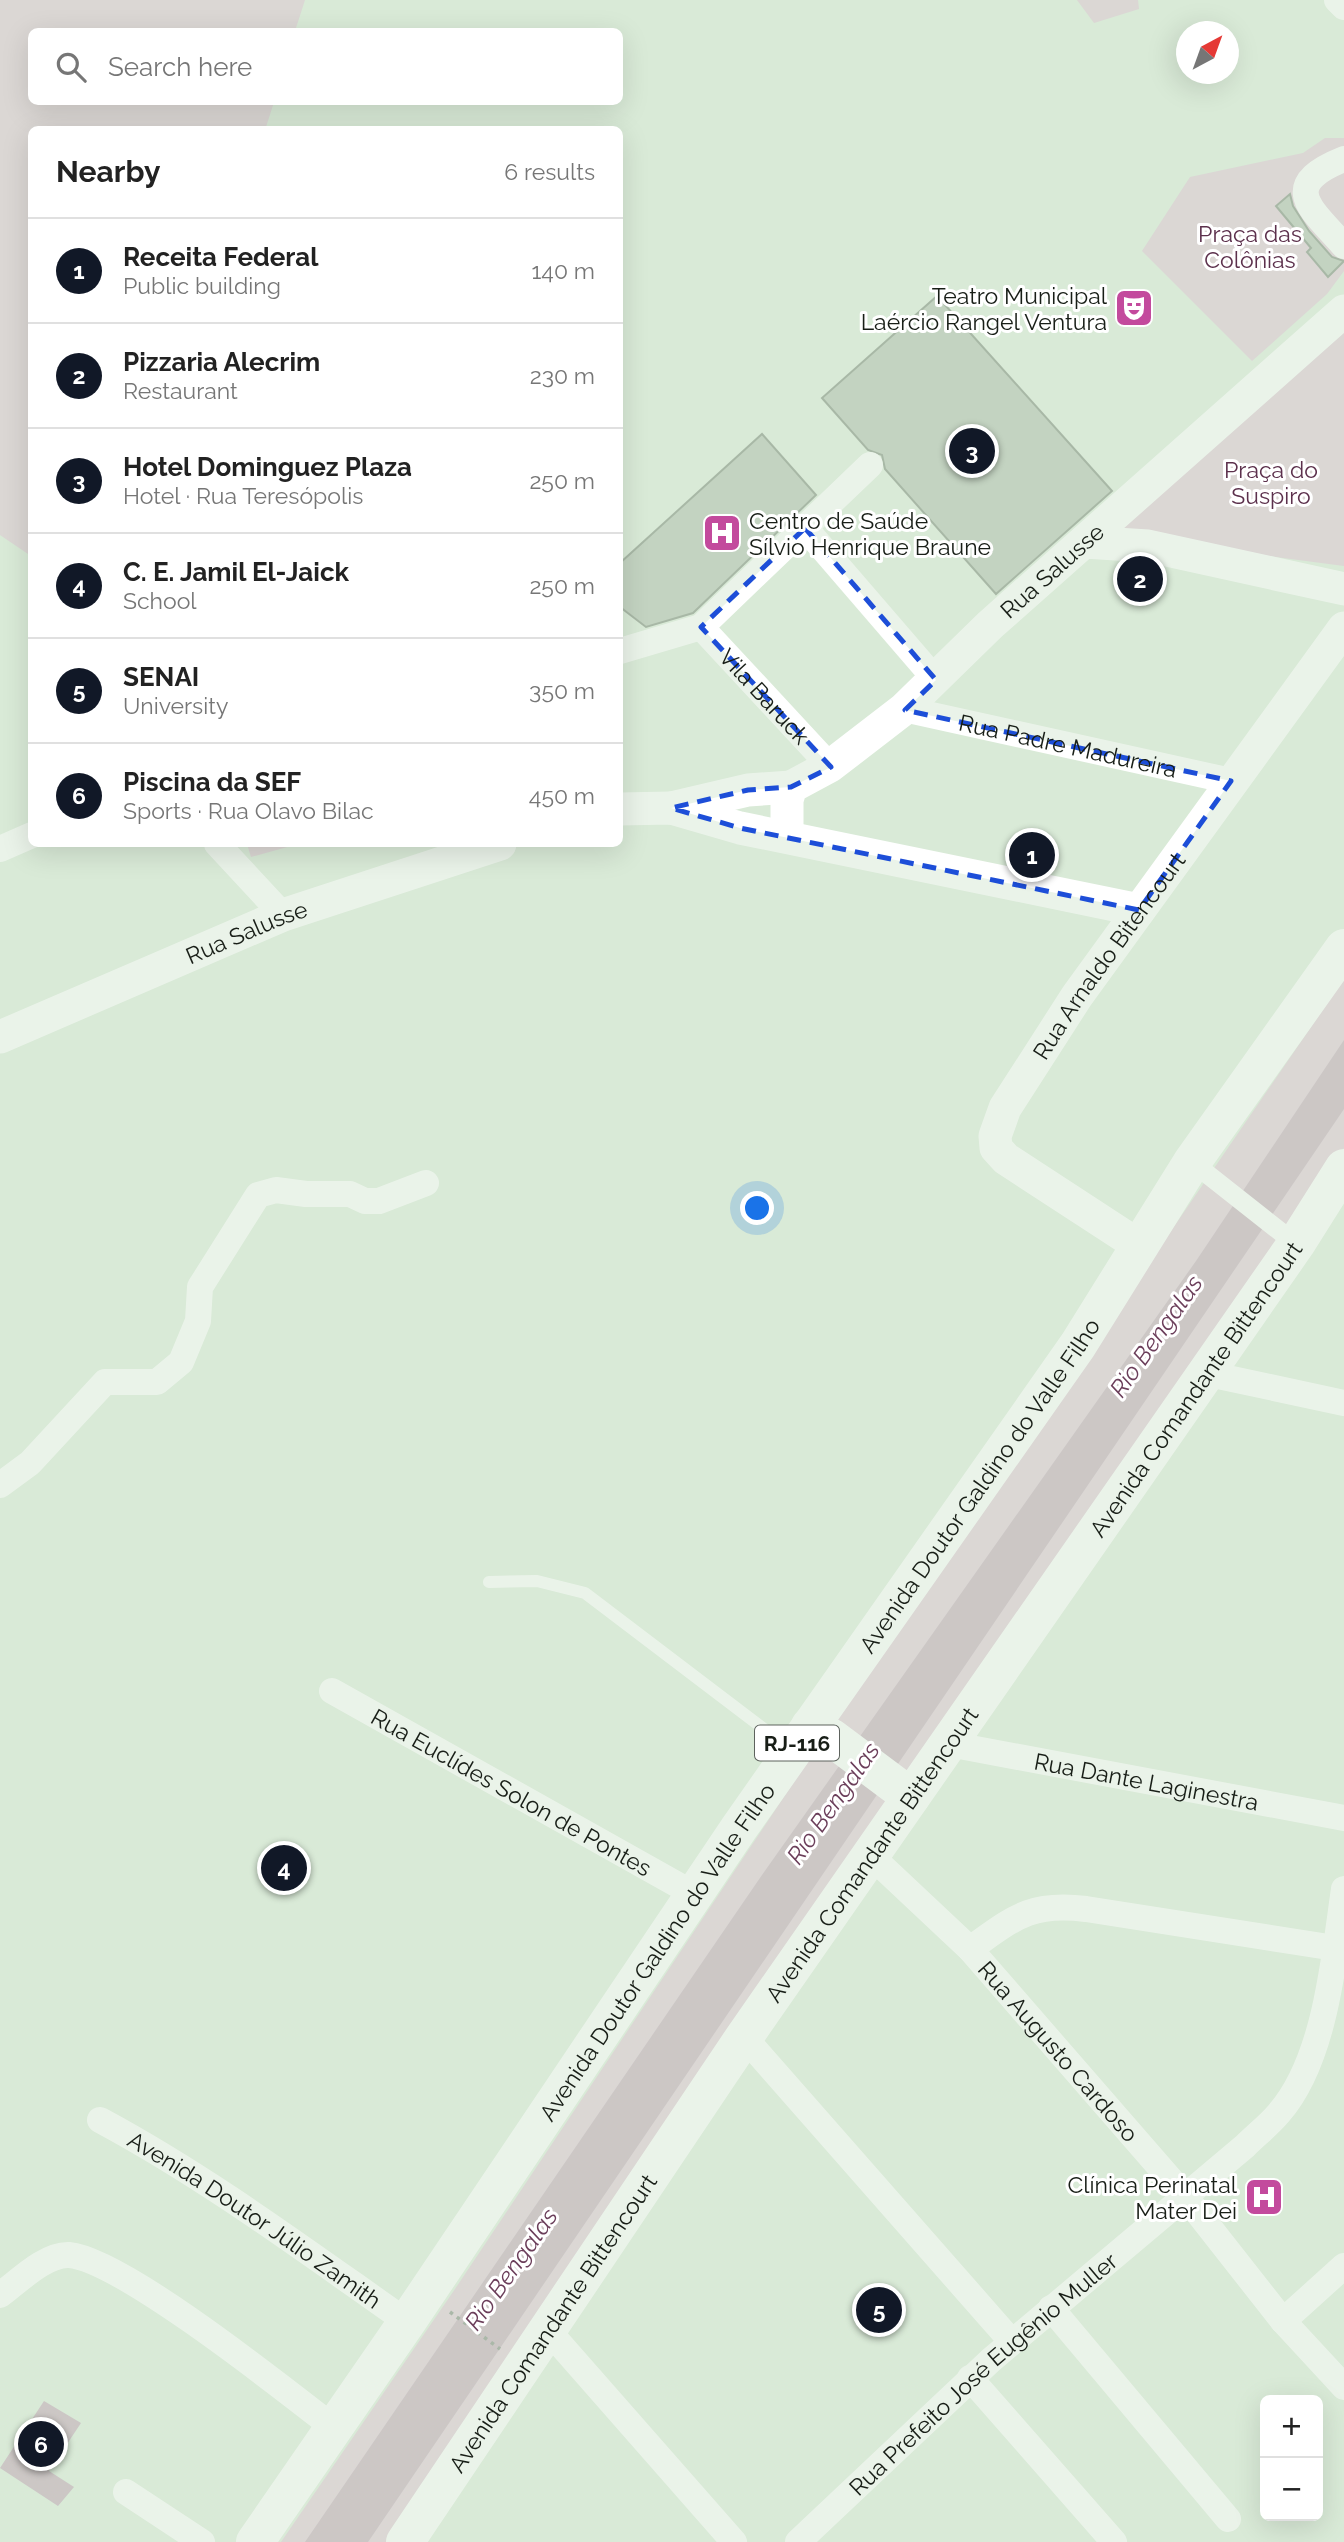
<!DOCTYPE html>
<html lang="en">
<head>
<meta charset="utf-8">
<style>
  body { margin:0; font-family:Raleway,sans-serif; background:#f2f2f2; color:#222 }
  .controls { position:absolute; right:21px; bottom:21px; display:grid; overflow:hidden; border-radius:10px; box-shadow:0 7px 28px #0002 }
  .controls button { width:63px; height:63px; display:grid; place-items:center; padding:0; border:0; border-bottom:2px solid #e0e0e0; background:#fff; color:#222; font:35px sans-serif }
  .compass { position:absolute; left:1176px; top:21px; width:63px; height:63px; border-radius:50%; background:#fff; box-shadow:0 7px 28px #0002; rotate:41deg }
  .you { position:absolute; left:758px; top:1209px; width:24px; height:24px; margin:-18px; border:5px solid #fff; border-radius:50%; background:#1a73e8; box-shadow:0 0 0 10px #1a73e833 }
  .badge { display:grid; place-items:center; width:46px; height:46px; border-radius:50%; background:#111827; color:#fff; font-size:23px; font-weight:700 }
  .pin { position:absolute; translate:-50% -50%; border:4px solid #fff; box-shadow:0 2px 7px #0006 }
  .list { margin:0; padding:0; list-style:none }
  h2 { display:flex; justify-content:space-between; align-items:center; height:91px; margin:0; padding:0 28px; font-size:30px }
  h2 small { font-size:23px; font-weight:400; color:#767676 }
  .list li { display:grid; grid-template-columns:46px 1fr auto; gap:21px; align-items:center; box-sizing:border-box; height:105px; padding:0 28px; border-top:2px solid #e0e0e0 }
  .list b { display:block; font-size:26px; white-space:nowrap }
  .list p { margin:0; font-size:23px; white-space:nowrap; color:#767676 }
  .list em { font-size:23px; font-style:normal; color:#767676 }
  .icon { flex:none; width:38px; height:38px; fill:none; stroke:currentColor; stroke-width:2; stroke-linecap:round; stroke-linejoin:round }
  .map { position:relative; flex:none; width:1344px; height:2542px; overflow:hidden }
  .search { position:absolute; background:#fff; box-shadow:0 7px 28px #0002; left:28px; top:28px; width:595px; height:77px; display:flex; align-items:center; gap:18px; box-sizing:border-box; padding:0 24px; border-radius:10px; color:#767676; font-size:26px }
  .panel { position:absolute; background:#fff; box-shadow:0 7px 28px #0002; left:28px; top:126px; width:595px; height:721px; border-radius:10px }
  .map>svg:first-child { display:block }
  .green { fill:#ddc0d1 }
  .water { fill:#bc9db0 }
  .building { fill:#a8b8a6; stroke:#6e7d6c; stroke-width:2 }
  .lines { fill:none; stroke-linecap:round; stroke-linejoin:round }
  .path { stroke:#717c70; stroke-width:3.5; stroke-dasharray:3.5 5; stroke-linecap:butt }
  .service { stroke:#fff; stroke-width:12 }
  .pedestrian { stroke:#fff; stroke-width:19 }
  .minor { stroke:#fff; stroke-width:26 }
  .tertiary { stroke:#fff; stroke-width:33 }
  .primary { stroke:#fff; stroke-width:38 }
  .marked { fill:none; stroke:#1d4ed8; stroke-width:5; stroke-dasharray:14 9; stroke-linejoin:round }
  .labels { text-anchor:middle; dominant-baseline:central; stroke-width:6; stroke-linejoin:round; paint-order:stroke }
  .shield { fill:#fff; stroke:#5d625d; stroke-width:2 }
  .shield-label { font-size:21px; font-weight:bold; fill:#181e17 }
  .park-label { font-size:23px; fill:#5c304c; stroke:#fff }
  .poi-label { font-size:23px; fill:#181e17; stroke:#fff; text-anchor:end }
  .street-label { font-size:23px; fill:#181e17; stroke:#fff }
  .water-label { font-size:24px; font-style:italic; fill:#6b3e5a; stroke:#fff }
</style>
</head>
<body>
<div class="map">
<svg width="1344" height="2542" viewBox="0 0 1344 2542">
  <rect width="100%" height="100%" fill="#d9ead7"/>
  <!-- green -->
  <path class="green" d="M0,0H305L295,31L32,32V102H274L266,127L262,129L32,130L31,556L0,535Z
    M1077,0H1138L1139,9L1094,23Z
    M1325,138H1344V271L1327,294L1252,361L1142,251L1190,177L1303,153Z
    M1344,319V566L1104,534Z
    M247,844H298L251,857Z
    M1344,979V1148L1299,1215L386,2542H281L453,2292L840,1713Z"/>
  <!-- water -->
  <path class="water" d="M1344,1040V1109L368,2542H305L762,1875L1196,1261Z
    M44,2401L81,2423L49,2471L74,2487L58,2506L0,2468Z"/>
  <!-- building -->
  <path class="building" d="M1290,194L1293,206L1309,231L1332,257L1344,261L1328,277L1307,252L1311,248L1276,206Z
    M937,296L1112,491L996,594L885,469L882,455L868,450L822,398Z
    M762,434L816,495L693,613L646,627L620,607V563Z"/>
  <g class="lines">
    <!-- path -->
    <path class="path" d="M450,2312L500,2349"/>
    <!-- service -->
    <path class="service" d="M489,1582L537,1581L585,1593L789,1748"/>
    <!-- pedestrian -->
    <path class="pedestrian" d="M1192,1162L1296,1244"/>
    <!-- minor -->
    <g class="minor">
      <path d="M1337,0L1344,7"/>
      <path d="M1344,159C1276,186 1313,210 1344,246"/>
      <path d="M805,528L936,680"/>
      <path id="s1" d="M701,627L830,766"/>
      <path d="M620,651L701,627L870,465"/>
      <path id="s2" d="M904,709L1231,781"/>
      <path d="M217,844L283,915"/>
      <path d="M0,849L32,835"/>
      <path d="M1204,1373L1344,1403"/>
      <path d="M0,1485L30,1463L105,1382H157L181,1362L198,1321L200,1287L258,1195L276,1190L306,1194H350L365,1201H379L426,1183"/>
      <path id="s3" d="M332,1691L694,1894"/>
      <path id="s4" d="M949,1744L1344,1818"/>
      <path id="s5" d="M871,1856L970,1949L1184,2195L1283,2321L1344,2387"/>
      <path d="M970,1949C1014,1918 1030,1902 1086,1909L1335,1948"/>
      <path d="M744,2037L1012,2342"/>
      <path id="s6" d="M100,2120C208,2178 307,2252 407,2322"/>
      <path d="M0,2295C18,2282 45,2254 69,2255C121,2259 285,2390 333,2427"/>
      <path d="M1051,2308L1228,2519"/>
      <path d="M1283,2321L1344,2266"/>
      <path d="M546,2328L734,2542"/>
      <path d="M970,2378L1114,2542"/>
      <path d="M126,2492L202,2542"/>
      <path id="s7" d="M798,2542L991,2360L1245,2146C1256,2135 1269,2125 1279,2113C1326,2059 1334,1957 1344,1889"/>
    </g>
    <!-- tertiary -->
    <g class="tertiary">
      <path d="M1084,542L1148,546L1344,589"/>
      <path d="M671,808L748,790L791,787"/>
      <path d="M620,809L671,808L740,828L1139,910"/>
      <path id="s8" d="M787,836V800L791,787L830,766L904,709L990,625L1344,311"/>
      <path id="s9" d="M0,1037L283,915L500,844"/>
      <path id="s10" d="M1141,1247L1006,1159L996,1148L995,1136L1005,1108L1077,996L1344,628"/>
    </g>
    <!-- primary -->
    <g class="primary">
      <path d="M810,1726L832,1738L911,1797"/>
      <path id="s11" d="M255,2542L407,2322L739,1828L1078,1345L1192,1162L1344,948"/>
      <path id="s12" d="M405,2542L744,2037L1296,1244L1344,1168"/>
    </g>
  </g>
  <!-- marked area -->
  <path d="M0 0H1344V2542H0ZM805,528L936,680L905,710L1231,781L1139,910L740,828L671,808L748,790L791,787L831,767L701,627Z" fill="#d9ead7" fill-opacity=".55" fill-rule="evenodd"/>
  <path class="marked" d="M805,528L936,680L905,710L1231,781L1139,910L740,828L671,808L748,790L791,787L831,767L701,627Z"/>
  <!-- icons -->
  <defs>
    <symbol id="theatre-square" viewBox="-11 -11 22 22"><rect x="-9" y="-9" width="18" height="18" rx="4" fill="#c34a9d" stroke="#fff"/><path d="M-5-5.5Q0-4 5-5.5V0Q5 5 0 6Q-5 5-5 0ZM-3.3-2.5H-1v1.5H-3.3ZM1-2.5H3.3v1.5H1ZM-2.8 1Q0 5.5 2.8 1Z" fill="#fff"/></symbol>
    <symbol id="hospital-square" viewBox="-11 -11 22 22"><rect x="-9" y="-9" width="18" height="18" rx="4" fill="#c34a9d" stroke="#fff"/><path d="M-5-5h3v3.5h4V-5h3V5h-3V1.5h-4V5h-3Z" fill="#fff"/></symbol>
  </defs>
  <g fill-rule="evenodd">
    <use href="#theatre-square" x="1112" y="286" width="44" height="44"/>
    <use href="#hospital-square" x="700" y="511" width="44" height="44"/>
    <use href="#hospital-square" x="1242" y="2175" width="44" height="44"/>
  </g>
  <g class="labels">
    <!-- shield labels -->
    <rect class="shield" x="755" y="1725.5" width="84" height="35" rx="5"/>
    <g class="shield-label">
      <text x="797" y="1743">RJ-116</text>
    </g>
    <!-- park labels -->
    <g class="park-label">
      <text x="1250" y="233">Praça das<tspan x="1250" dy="26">Colônias</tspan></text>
      <text x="1271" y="469">Praça do<tspan x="1271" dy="26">Suspiro</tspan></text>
    </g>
    <!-- poi labels -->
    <g class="poi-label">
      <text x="1107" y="295">Teatro Municipal<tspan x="1107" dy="26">Laércio Rangel Ventura</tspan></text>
      <text x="749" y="520" text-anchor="start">Centro de Saúde<tspan x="749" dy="26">Sílvio Henrique Braune</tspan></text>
      <text x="1237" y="2184">Clínica Perinatal<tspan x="1237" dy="26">Mater Dei</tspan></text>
    </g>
    <!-- street labels -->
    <g class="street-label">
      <text stroke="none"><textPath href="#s8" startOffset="390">Rua Salusse</textPath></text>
      <text stroke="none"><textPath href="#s1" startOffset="94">Vila Baruck</textPath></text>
      <text stroke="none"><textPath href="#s2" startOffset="168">Rua Padre Madureira</textPath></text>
      <text stroke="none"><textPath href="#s9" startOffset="268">Rua Salusse</textPath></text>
      <text stroke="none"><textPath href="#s10" startOffset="402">Rua Arnaldo Bitencourt</textPath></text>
      <text stroke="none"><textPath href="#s12" startOffset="1398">Avenida Comandante Bittencourt</textPath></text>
      <text stroke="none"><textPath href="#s11" startOffset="1281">Avenida Doutor Galdino do Valle Filho</textPath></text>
      <text stroke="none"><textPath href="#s4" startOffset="201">Rua Dante Laginestra</textPath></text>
      <text stroke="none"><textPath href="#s3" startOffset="206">Rua Euclídes Solon de Pontes</textPath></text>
      <text stroke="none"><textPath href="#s12" startOffset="831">Avenida Comandante Bittencourt</textPath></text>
      <text stroke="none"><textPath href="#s11" startOffset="714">Avenida Doutor Galdino do Valle Filho</textPath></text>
      <text stroke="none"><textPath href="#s5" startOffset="271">Rua Augusto Cardoso</textPath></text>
      <text stroke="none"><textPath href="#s6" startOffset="184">Avenida Doutor Júlio Zamith</textPath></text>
      <text stroke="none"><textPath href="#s12" startOffset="264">Avenida Comandante Bittencourt</textPath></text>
      <text stroke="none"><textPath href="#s7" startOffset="250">Rua Prefeito José Eugênio Muller</textPath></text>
    </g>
    <!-- water labels -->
    <g class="water-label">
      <text transform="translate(1156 1336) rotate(-55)">Rio Bengalas</text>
      <text transform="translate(833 1803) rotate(-55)">Rio Bengalas</text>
      <text transform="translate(511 2269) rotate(-55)">Rio Bengalas</text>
    </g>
  </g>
</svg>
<div class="controls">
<button>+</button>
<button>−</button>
</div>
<svg class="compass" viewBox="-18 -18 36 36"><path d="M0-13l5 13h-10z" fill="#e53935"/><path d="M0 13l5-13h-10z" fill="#767676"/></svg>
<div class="you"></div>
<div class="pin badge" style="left:1032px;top:855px">1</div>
<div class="pin badge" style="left:1140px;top:579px">2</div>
<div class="pin badge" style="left:972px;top:451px">3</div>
<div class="pin badge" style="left:284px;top:1868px">4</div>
<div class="pin badge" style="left:879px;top:2310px">5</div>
<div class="pin badge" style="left:41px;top:2444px">6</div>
<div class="search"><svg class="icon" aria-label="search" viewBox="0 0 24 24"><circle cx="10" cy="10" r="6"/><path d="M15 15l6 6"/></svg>Search here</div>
<section class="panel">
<h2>Nearby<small>6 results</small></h2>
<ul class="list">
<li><span class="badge">1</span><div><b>Receita Federal</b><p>Public building</p></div><em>140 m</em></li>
<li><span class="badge">2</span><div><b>Pizzaria Alecrim</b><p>Restaurant</p></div><em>230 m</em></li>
<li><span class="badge">3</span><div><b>Hotel Dominguez Plaza</b><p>Hotel · Rua Teresópolis</p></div><em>250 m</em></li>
<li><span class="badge">4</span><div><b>C. E. Jamil El-Jaick</b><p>School</p></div><em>250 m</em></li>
<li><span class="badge">5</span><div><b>SENAI</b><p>University</p></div><em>350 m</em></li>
<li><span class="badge">6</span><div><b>Piscina da SEF</b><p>Sports · Rua Olavo Bilac</p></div><em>450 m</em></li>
</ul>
</section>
</div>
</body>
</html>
